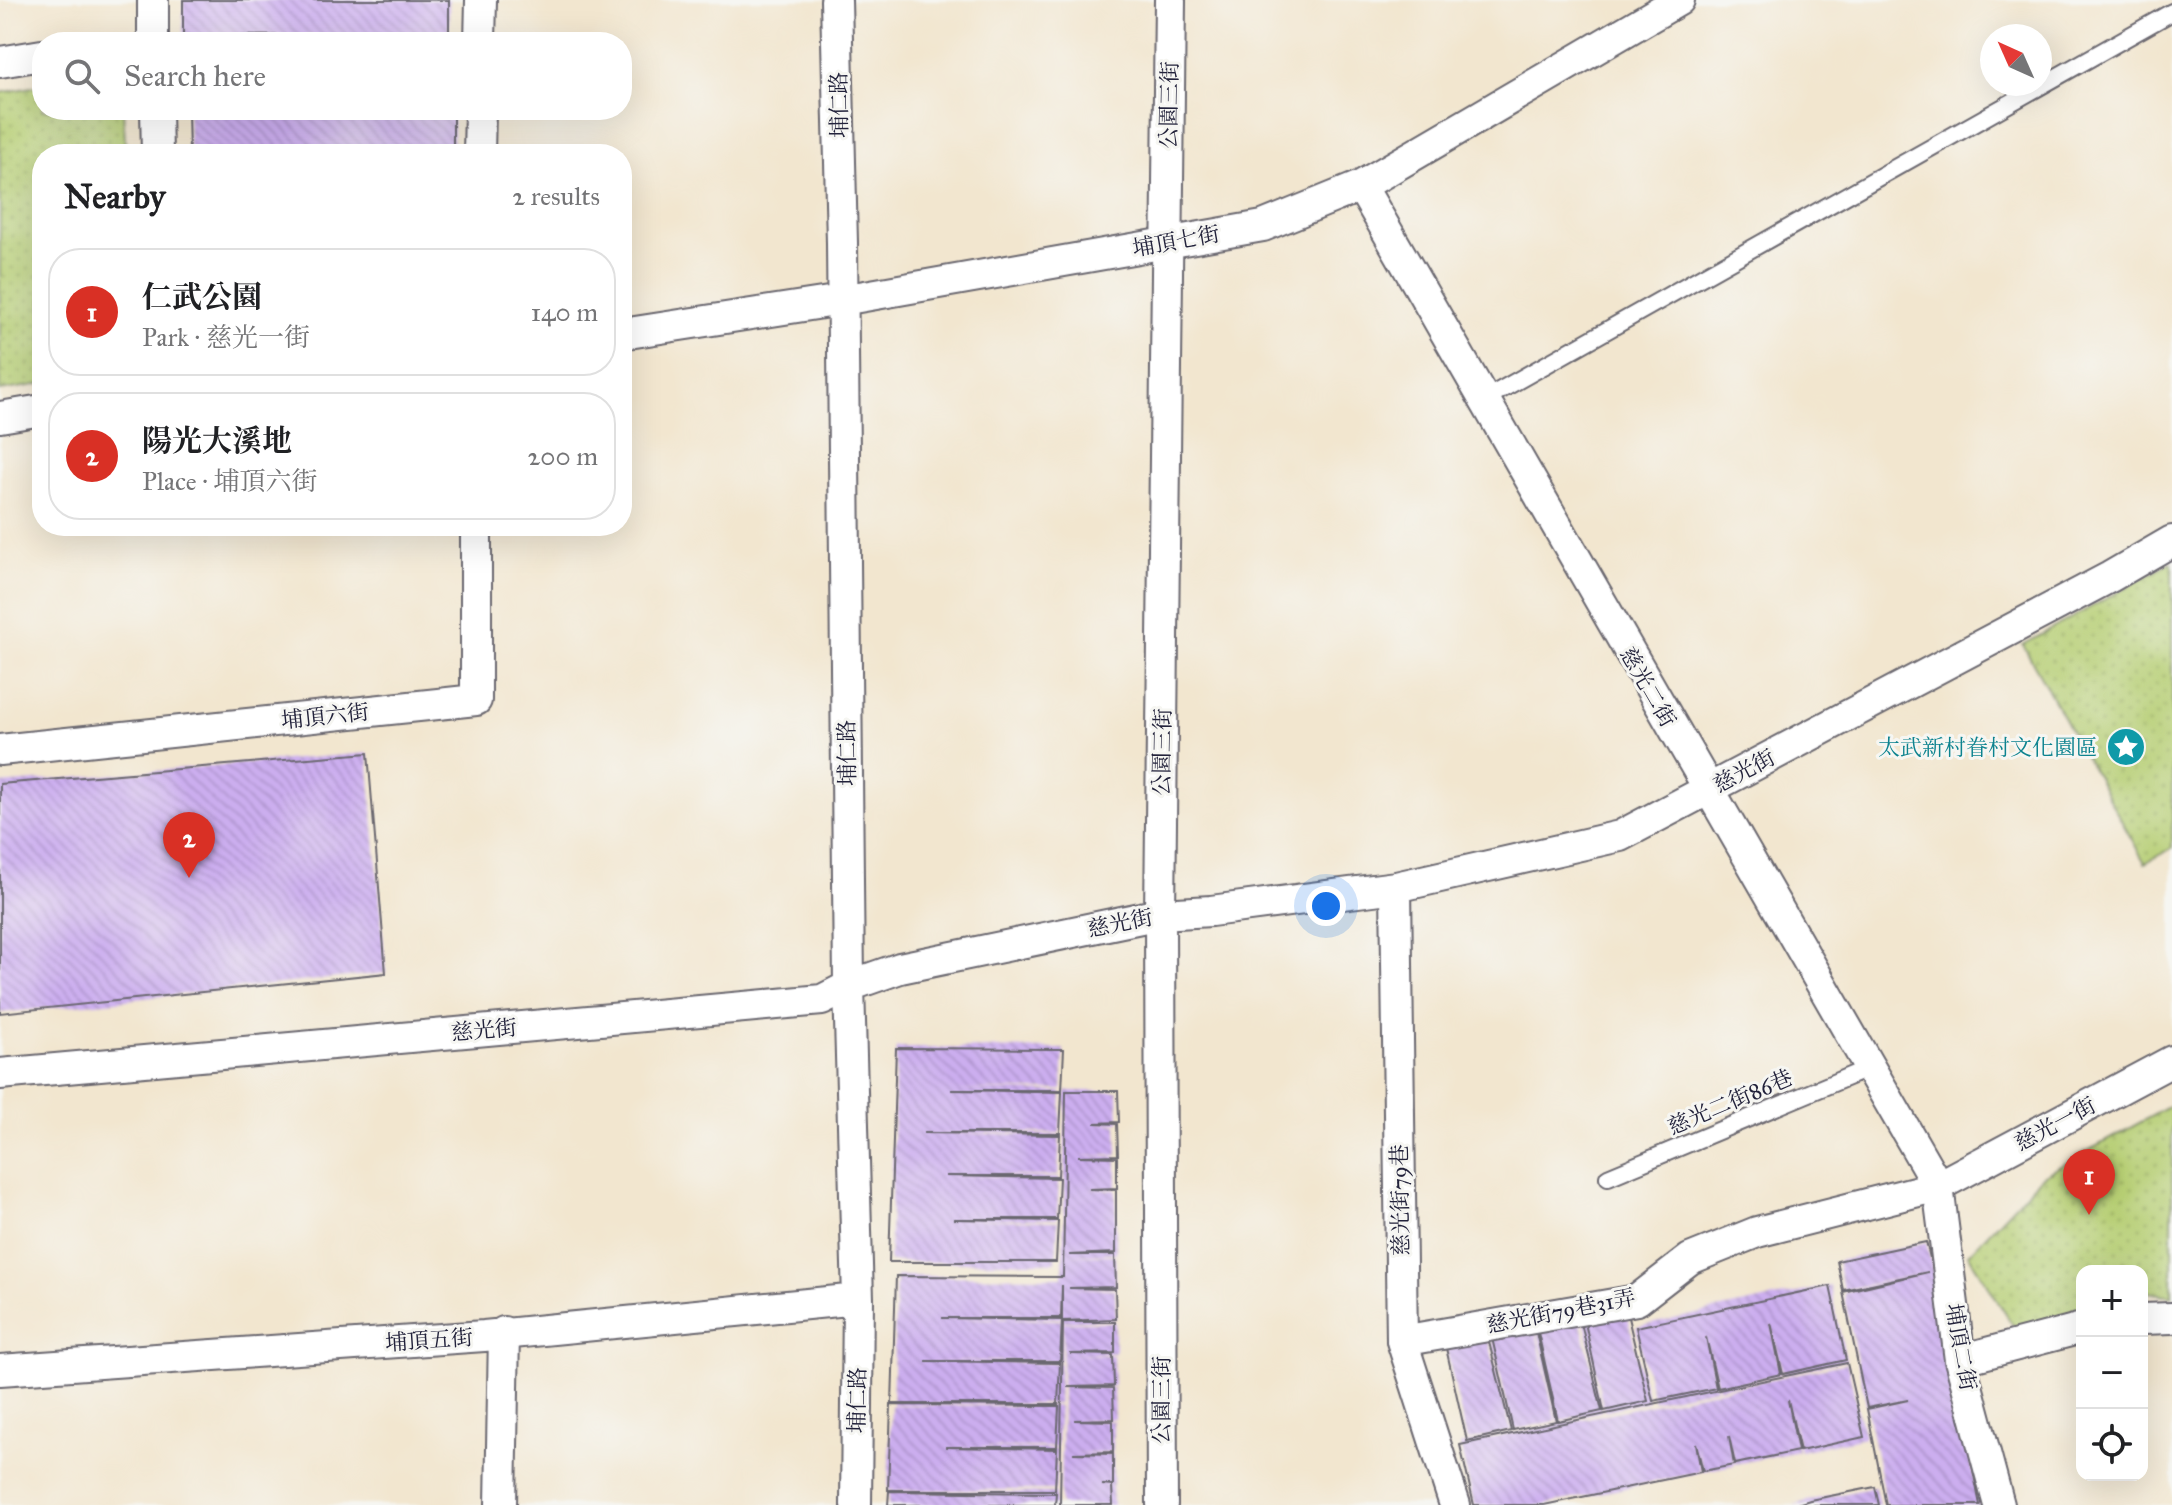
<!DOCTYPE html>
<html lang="en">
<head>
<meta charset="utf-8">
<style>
  body { margin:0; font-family:"IM FELL Great Primer","Noto Serif TC",serif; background:#f6f6f6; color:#202124 }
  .controls { position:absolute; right:24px; bottom:24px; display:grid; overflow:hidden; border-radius:16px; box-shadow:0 8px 32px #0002 }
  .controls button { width:72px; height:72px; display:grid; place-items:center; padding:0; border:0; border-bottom:2px solid #e0e0e0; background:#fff; color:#202124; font:40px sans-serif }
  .compass { position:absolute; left:1980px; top:24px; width:72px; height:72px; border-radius:50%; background:#fff; box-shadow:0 8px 32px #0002; rotate:315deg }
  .you { position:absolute; left:1326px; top:906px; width:28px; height:28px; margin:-20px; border:6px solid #fff; border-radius:50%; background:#1a73e8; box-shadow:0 0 0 12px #1a73e833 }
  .badge { display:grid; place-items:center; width:52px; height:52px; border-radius:50%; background:#d93025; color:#fff; font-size:26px; font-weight:700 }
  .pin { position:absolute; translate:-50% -66px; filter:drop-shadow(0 2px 4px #0008) }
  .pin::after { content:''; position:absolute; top:42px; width:28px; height:24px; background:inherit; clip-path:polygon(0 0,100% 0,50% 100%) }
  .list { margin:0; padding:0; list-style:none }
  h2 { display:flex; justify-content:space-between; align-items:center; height:104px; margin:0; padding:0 32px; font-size:34px }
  h2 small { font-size:26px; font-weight:400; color:#757577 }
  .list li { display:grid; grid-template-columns:52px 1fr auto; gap:24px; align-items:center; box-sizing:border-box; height:128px; margin:0 16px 16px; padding:0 16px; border:2px solid #e0e0e0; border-radius:32px }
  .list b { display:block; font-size:30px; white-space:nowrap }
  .list p { margin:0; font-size:26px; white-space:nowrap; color:#757577 }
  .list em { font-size:26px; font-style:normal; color:#757577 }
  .icon { flex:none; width:44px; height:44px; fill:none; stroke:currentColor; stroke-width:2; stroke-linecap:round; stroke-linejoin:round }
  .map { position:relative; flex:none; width:2172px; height:1505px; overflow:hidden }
  .search { position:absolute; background:#fff; box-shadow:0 8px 32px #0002; left:32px; top:32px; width:600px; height:88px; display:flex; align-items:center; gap:20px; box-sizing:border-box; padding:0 28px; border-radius:32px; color:#757577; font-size:30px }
  .panel { position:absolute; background:#fff; box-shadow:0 8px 32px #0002; left:32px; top:144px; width:600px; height:392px; border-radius:32px }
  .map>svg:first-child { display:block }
  .park { fill:url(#park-dots); stroke:#6c7857; stroke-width:2 }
  .building { fill:url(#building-back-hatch) }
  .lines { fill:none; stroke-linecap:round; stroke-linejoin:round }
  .lane-casing { stroke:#6b676f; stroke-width:20 }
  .street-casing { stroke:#6b676f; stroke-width:34 }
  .lane { stroke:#fff; stroke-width:16 }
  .street { stroke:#fff; stroke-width:30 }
  .labels { text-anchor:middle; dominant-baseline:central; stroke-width:6; stroke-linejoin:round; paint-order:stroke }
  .street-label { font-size:22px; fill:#22223b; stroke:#f6f6f2 }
  .culture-label { font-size:22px; fill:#0d838f; stroke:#f6f6f2; text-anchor:end }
</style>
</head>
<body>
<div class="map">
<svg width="2172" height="1505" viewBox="0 0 2172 1505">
  <defs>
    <pattern id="park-dots" width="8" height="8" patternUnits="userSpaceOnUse" patternTransform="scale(2)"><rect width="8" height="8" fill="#b6ce73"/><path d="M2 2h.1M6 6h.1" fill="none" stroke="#9cb164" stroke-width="1.8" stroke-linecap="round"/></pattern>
    <pattern id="building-back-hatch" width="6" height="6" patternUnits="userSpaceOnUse" patternTransform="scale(2)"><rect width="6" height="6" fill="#ccaeef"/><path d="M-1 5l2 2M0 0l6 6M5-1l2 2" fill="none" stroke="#af95ce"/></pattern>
  </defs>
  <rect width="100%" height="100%" fill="#f6f6f2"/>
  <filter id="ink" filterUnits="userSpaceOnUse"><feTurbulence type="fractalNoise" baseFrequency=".0125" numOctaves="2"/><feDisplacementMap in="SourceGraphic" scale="16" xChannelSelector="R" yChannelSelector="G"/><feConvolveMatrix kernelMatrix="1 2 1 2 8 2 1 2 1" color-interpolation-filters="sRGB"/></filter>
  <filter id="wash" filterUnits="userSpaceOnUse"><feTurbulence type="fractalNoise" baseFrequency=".006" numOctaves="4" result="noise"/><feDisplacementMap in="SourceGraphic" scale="32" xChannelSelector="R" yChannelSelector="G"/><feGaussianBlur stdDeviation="1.8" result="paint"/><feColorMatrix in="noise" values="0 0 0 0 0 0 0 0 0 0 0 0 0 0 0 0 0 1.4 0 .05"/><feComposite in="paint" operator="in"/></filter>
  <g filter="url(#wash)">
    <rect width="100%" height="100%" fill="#f2e6cf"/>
    <!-- park -->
    <path class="park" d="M42,85V110H123L126,154H42V384L0,391V93Z
      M2172,562V848L2145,863L2023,645Z
      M2172,1105V1296L2142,1291V1271H2082V1311L2019,1335L1968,1254L2042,1176Z"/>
    <g id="blocks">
      <!-- building -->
      <path class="building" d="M183,0H449V35L183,36Z
        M188,110H453V154H189Z
        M368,753L386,973L0,1013V784Z
        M896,1048L1064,1049L1062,1090H951L1062,1092L1060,1133H923L1060,1135L1058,1176H945L1059,1178L1057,1219H954L1058,1221L1056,1262H889Z
        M1066,1091H1118L1119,1122L1095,1123L1117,1124L1118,1155L1078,1156L1117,1157V1188L1089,1189L1116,1190V1253L1069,1255H1115L1116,1287L1069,1288L1115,1289L1116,1319L1062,1321V1285L1061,1318H942L1062,1320L1060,1361H926L1060,1363L1058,1404H892L896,1276L1063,1277Z
        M1926,1242L1933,1270L1980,1505H1886L1867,1409L1908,1400L1867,1408L1843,1292L1928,1272L1843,1290L1837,1261Z
        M1830,1286L1846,1360L1783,1374L1771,1323L1781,1374L1718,1388L1706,1337L1716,1388L1653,1401L1636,1327Z
        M1626,1309L1648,1401L1604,1411L1584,1318Z
        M1580,1319L1602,1411L1558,1421L1537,1328Z
        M1063,1322H1115V1353L1070,1354L1113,1355L1114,1386L1067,1387L1113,1388L1114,1419L1074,1420L1113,1421V1452L1073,1453L1113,1454V1485H1102L1112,1486L1113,1505H1060Z
        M1535,1328L1556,1421L1513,1430L1492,1338Z
        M1488,1338L1511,1431L1467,1441L1446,1348Z
        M1847,1363L1864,1437L1800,1451L1788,1400L1798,1451L1735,1464L1729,1436L1734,1465L1703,1471L1696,1443L1701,1472L1544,1505H1474L1460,1445Z
        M891,1405L1059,1406L1057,1447H945L1057,1449L1055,1490H888Z
        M1875,1487L1879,1505H1794L1810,1500Z
        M889,1491L1056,1493L1055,1505H888Z"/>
    </g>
  </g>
  <g filter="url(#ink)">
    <use href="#blocks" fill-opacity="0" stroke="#6b676f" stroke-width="2"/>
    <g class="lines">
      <defs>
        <path id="lane" d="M1483,400L2172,12
          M1608,1177L1869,1068"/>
        <path id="street" d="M153,0V42
          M836,0L842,243L849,986L858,1299L856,1505
          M480,42L481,0
          M0,62L42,55
          M156,110L157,154
          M479,154L480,110
          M1361,186L1938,1186L1960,1360L1999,1505
          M622,334L842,300L1263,226L1361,186L1679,0
          M0,417L42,410
          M0,750L476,700V526
          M1396,887L1402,1341L1455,1505
          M0,1074L822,1000L849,986L900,968L1160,914L1211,911L1396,887L1620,836L2110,577L2172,541
          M2142,1319L2172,1318
          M1402,1341L1637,1300L1690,1259L1757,1232L1938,1186L2172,1061
          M1960,1360L2082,1328
          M0,1370L484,1336L858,1299
          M501,1505L504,1332
          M1162,1505L1160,914L1170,0"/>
      </defs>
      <!-- lane casing -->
      <use href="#lane" class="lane-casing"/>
      <!-- street casing -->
      <use href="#street" class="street-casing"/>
      <!-- lane -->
      <use href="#lane" class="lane"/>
      <!-- street -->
      <use href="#street" class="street"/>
    </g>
  </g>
  <!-- icons -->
  <defs>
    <symbol id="sight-disc" viewBox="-11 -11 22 22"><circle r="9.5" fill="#0f9aa8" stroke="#f6f6f2"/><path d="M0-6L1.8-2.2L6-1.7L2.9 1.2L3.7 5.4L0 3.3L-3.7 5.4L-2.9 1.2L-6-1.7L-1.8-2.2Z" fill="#fff"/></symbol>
  </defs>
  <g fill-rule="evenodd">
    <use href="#sight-disc" x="2104" y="725" width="44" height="44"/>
  </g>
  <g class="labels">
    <!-- street labels -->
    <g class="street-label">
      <text transform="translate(839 105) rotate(-91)">埔仁路</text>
      <text transform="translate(1169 105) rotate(-89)">公園三街</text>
      <text transform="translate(1176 241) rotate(-10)">埔頂七街</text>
      <text transform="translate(1648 687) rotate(60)">慈光二街</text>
      <text transform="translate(325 716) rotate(-6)">埔頂六街</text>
      <text transform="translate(1162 752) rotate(-89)">公園三街</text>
      <text transform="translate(847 753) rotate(-91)">埔仁路</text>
      <text transform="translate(1744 771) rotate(-28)">慈光街</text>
      <text transform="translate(1120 923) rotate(-11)">慈光街</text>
      <text transform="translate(484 1030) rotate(-5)">慈光街</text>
      <text transform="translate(1730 1102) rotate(-23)">慈光二街86巷</text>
      <text transform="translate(2055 1124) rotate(-28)">慈光一街</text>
      <text transform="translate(1400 1200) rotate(-91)">慈光街79巷</text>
      <text transform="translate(1561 1311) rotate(-11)">慈光街79巷31弄</text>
      <text transform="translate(429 1340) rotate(-4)">埔頂五街</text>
      <text transform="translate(1961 1347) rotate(80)">埔頂二街</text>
      <text transform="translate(857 1400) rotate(-89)">埔仁路</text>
      <text transform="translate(1161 1400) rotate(-90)">公園三街</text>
    </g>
    <!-- culture labels -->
    <g class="culture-label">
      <text x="2098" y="747">太武新村眷村文化園區</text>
    </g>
  </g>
</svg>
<div class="controls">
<button>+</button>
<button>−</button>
<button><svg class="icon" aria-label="locate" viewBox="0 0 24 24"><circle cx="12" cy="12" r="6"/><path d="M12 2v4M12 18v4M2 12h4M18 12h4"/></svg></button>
</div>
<svg class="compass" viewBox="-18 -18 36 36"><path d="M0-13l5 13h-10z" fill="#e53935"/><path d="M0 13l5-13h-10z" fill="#757577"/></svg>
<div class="you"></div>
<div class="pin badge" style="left:2089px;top:1215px">1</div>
<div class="pin badge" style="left:189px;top:878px">2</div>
<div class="search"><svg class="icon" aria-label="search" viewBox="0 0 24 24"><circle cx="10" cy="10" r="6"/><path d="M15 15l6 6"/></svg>Search here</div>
<section class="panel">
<h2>Nearby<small>2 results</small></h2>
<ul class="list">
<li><span class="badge">1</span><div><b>仁武公園</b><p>Park · 慈光一街</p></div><em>140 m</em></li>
<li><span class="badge">2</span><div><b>陽光大溪地</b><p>Place · 埔頂六街</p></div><em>200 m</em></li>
</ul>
</section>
</div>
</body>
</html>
